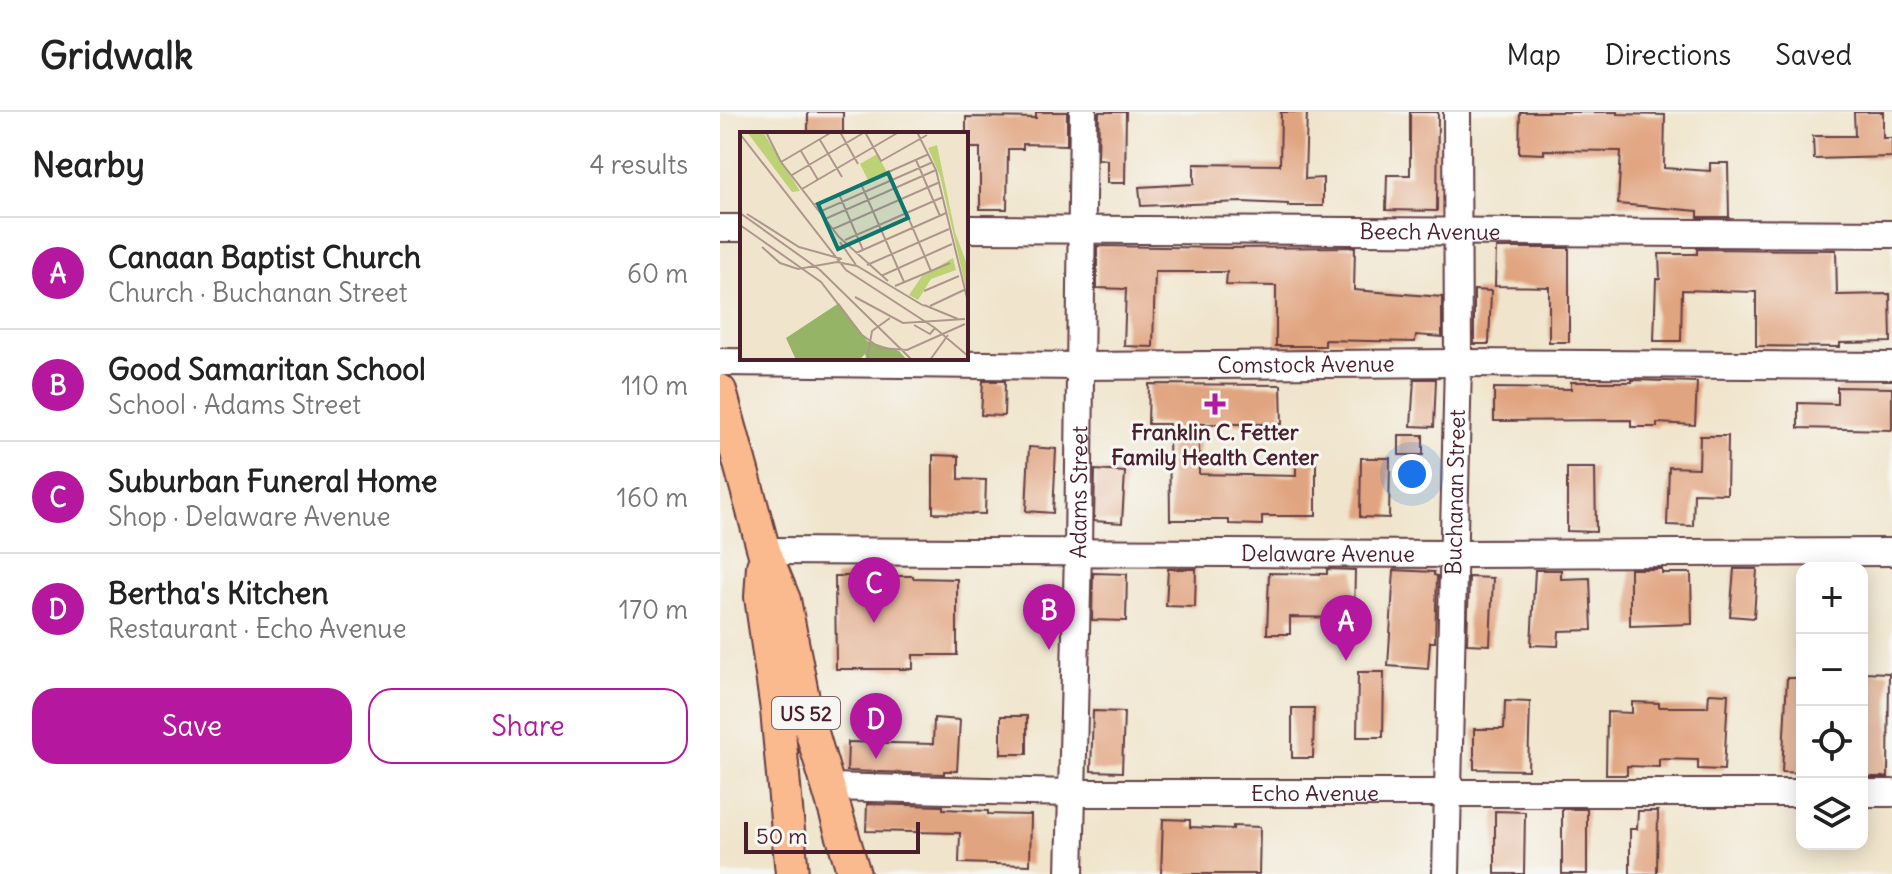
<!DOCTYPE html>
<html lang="en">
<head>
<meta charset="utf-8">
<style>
  body { margin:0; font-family:Delius,sans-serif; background:#f6f6f6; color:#222 }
  .controls { position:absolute; right:24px; bottom:24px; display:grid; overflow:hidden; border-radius:16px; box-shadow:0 4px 20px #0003 }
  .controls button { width:72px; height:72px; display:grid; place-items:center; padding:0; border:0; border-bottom:2px solid #e0e0e0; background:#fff; color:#222; font:40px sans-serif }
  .scale { position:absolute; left:24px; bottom:20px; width:176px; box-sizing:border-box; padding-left:8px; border:4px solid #4a1f2b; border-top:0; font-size:22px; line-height:28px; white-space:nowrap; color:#4a1f2b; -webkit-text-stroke:6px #f6f6f2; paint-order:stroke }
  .you { position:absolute; left:692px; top:362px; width:28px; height:28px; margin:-20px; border:6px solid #fff; border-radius:50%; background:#1a73e8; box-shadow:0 0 0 12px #1a73e833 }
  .badge { display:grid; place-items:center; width:52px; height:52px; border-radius:50%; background:#b5179e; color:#fff; font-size:26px; font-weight:700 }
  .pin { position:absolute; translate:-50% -66px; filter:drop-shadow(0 2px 4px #0008) }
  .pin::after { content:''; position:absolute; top:42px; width:28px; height:24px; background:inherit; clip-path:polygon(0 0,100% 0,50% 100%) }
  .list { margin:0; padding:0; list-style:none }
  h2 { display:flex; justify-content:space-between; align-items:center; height:104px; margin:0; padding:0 32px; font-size:34px }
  h2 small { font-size:26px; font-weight:400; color:#767676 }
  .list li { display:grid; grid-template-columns:52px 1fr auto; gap:24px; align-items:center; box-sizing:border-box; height:112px; padding:0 32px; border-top:2px solid #e0e0e0 }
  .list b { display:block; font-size:30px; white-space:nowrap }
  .list p { margin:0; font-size:26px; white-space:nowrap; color:#767676 }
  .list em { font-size:26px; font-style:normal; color:#767676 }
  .actions { display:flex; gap:16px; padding:24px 32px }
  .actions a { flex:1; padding:18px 0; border:2px solid #b5179e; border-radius:24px; text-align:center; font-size:28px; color:#b5179e }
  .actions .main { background:#b5179e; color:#fff }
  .icon { flex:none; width:44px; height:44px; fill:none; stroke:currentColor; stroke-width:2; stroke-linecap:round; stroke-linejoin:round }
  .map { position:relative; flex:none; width:1172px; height:762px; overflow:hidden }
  header { display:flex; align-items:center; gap:48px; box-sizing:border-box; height:112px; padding:0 40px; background:#fff; border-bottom:2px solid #e0e0e0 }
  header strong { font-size:38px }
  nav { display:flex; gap:44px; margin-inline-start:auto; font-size:28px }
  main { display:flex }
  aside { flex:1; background:#fff }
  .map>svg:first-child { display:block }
  .building { fill:#e1a480 }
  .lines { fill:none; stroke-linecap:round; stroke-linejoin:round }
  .minor-casing { stroke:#633d43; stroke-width:30 }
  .major-casing { stroke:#633d43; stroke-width:36 }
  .minor { stroke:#fff; stroke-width:26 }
  .major { stroke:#fbba8d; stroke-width:32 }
  .poi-dot { fill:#b5179e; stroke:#f6f6f2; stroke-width:3 }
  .labels { text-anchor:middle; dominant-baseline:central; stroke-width:6; stroke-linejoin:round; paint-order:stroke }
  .shield { fill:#f6f6f2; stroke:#7e6067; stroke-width:2 }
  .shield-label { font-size:20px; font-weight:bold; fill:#4a1f2b }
  .street-label { font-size:22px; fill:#4a1f2b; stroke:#f6f6f2 }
  .poi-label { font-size:22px; font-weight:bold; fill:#4a1f2b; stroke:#f6f6f2 }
  .inset-road { fill:none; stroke:#ae968c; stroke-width:2 }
  .view { fill:#0f766e; fill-opacity:0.15; stroke:#0f766e; stroke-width:4 }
  .inset-edge { fill:none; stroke:#4a1f2b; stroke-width:4 }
</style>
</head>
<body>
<header>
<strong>Gridwalk</strong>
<nav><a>Map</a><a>Directions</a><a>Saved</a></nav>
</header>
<main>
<aside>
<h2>Nearby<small>4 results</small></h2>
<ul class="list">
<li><span class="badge">A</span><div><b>Canaan Baptist Church</b><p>Church · Buchanan Street</p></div><em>60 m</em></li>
<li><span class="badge">B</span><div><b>Good Samaritan School</b><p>School · Adams Street</p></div><em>110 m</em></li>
<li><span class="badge">C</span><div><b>Suburban Funeral Home</b><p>Shop · Delaware Avenue</p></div><em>160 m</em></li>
<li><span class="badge">D</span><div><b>Bertha's Kitchen</b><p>Restaurant · Echo Avenue</p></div><em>170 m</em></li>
</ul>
<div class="actions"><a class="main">Save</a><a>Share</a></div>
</aside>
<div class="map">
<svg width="1172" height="762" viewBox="0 0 1172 762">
  <rect width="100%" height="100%" fill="#f6f6f2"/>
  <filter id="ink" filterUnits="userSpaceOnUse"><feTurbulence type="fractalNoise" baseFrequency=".0125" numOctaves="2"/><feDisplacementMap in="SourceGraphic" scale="16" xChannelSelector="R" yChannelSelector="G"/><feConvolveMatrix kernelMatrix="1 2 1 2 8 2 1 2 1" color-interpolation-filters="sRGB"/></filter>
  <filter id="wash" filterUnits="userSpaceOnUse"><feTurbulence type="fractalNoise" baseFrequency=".006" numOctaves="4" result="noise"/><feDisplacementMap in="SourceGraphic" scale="32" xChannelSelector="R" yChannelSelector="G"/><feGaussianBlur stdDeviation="1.8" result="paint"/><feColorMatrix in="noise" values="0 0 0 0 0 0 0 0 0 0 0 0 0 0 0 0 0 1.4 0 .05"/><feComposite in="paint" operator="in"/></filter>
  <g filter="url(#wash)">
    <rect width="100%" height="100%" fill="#f0e5cc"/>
    <g id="blocks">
      <!-- building -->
      <path class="building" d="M88,0H123V22H88Z
        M316,0H347V33L303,32V37H288L287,97H260V36H246V5L316,6Z
        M379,0H406L405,71H387V48L378,47Z
        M561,0H587L585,67L603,66V94H568V92L522,90L421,94L419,75L474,72V52L560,53Z
        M690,0H718L717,99L666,98L667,63H690Z
        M800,0H897V2L945,3L944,56L990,59V51H1008L1009,105H978V99L898,92L901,39L824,38V42L799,41Z
        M1134,0H1163V26H1172V45L1094,47L1093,24H1135Z
        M377,134L507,136L635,135L634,178L722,185V225L696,223L695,230L605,228V234H556V174L506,173L507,160H435L433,235L404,234L406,177L377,176Z
        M776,136H849V230H829V175L775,174Z
        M977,137L1116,138L1117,183L1170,182L1171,230L1120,231V235L1036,234V180L962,178L961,229H934L936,167H940L939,142H977Z
        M754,178L771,179L769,232H754Z
        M694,267H716L714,315L691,314Z
        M912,268L977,270L975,313L937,311V315H911V308L774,309V276L851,277V270H912Z
        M263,269H285L284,304L261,303Z
        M429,272L561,273L562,312H479V362L576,364V350H596V404H542V413L509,412V408H450L449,312H428Z
        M1117,275L1172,276V318L1078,316V291L1117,292Z
        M679,323H703V343H679Z
        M980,324H1008L1007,382L974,381L973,414L947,413L949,355L979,356Z
        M309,335L336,337L333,401L306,399Z
        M213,343L239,344V367L266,368L265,402L213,401Z
        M641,346H670L669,406L640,405Z
        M847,356H875L876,420L847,419Z
        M375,358L405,360L402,411L374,409Z
        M448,457H476L475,495L446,494Z
        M607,457L635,458L634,506L570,505V522H547L549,461L607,462Z
        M910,457H942V461H971L972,512L910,514Z
        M1014,457H1037L1034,506L1010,504Z
        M674,458L714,460V463L717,464L715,530H710L708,557L668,554Z
        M815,458H841V467L870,466L872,518L839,519L838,534L811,533Z
        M373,461L407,462L406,509L372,508Z
        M115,464H193V466L237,467V543H193V557H116Z
        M749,465L773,466L770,533L747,532Z
        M638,560H664L663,625H637Z
        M1142,560L1169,561L1168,665H1142Z
        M1067,566H1082V661L1062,660Z
        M989,581L1008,582L1004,658L978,657V648L939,647V655L907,654V663H886L887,600L912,601V590L939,591V595H988Z
        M785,589L810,590L808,658L754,657V617H784Z
        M572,596H594L593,646H572Z
        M373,599L404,600L402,660L371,659Z
        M281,604H307V642H281Z
        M214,606L240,608L237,659H224V662L127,659L128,630L213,632Z
        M147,692L223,694V697L268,699V702L311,703L310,753L239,751L240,721L146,719Z
        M842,697H867V762H842Z
        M775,699L805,700L804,762H775Z
        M918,699H938L937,762H910V717H917Z
        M443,707L470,708V715L513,717V714L540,715L539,762H441Z"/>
    </g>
  </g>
  <g filter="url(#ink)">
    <use href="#blocks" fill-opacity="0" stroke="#633d43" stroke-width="2"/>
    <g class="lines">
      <defs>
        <g id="minor">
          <path d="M0,116H22"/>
          <path id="s1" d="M246,117L1172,122"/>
          <path id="s2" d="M0,250L360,254L738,251L1172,254"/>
          <path id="s3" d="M44,439L734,442L1172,440"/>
          <path id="s4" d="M109,675L352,681H1082"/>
          <path d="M1142,681H1172"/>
          <path id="s5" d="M350,762L358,440L363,0"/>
          <path id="s6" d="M726,762L738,251L737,0"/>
        </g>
        <path id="major" d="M0,279L44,439L64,488L85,597L134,762
          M43,454L41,485L57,598L72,762"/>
      </defs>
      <!-- minor casing -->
      <use href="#minor" class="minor-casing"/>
      <!-- major casing -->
      <use href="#major" class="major-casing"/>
      <!-- minor -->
      <use href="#minor" class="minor"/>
      <!-- major -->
      <use href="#major" class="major"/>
    </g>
  </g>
  <!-- markers -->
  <path class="poi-dot" d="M491 280h8v8h8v8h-8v8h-8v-8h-8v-8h8z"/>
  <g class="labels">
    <!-- shield labels -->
    <rect class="shield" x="52" y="585" width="68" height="32" rx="6"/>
    <g class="shield-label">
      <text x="86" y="601">US 52</text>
    </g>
    <!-- street labels -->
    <g class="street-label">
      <text stroke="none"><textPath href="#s1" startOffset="464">Beech Avenue</textPath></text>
      <text stroke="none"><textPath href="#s2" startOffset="586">Comstock Avenue</textPath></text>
      <text stroke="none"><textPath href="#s5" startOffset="382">Adams Street</textPath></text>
      <text stroke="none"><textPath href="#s6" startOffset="382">Buchanan Street</textPath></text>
      <text stroke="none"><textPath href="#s3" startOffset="564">Delaware Avenue</textPath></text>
      <text stroke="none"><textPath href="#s4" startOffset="486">Echo Avenue</textPath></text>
    </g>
    <!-- poi labels -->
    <g class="poi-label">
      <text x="495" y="320">Franklin C. Fetter<tspan x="495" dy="25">Family Health Center</tspan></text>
    </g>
  </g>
  <!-- overview -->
  <g transform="translate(20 20)">
    <rect width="228" height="228" fill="#f0e5cc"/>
    <path d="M7,0H23L60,59L52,60ZM197,13L215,100L228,135V165L200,44L188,16ZM137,22L147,40L128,48L120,32ZM213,126L216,138L191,147L178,168L169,163L182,144Z" fill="#bdd275"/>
    <path d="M99,171L127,209L159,219L167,228H127L125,222L119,228H56L46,206Z" fill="#96b466"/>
    <path class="inset-road" d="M26,0L41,30L99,105L148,149M100,0L118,32M125,0L141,29L187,3M177,0L196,38L228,170M0,2L106,138L195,196L228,224M80,8L102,45M61,19L78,48M176,28L200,84M41,30L92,0M149,40L191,139M52,43L125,0M121,52L164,150M62,57L159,0M99,62L123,118M74,73L189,22M79,80L193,30M0,81L80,138L172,228M7,82L59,115L102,127M85,87L196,38M0,93L81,150L122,203L140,216L167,218L225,192M93,97L200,50M105,108L203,65M100,110L116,133M22,115L40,131L58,137L97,130L117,134L184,174M116,121L206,81M127,133L209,97M141,144L212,112M155,154L210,131M184,159L219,144M115,165L163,191L225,187M184,173L218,187M190,174L224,158M174,193L190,202L195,196M127,228L132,199L150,186M190,228L208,203"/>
    <path class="view" d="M148,41L168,86L98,117L78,72Z"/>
    <rect width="228" height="228" class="inset-edge"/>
  </g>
</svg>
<div class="controls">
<button>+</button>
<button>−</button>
<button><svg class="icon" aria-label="locate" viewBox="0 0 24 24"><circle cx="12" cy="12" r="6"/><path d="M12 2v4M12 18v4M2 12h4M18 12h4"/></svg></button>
<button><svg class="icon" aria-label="layers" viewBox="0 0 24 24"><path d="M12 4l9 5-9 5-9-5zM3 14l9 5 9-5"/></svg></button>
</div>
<div class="scale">50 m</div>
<div class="you"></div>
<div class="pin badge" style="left:626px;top:549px">A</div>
<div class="pin badge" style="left:329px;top:538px">B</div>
<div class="pin badge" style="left:154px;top:511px">C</div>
<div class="pin badge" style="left:156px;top:647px">D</div>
</div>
</main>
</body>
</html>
